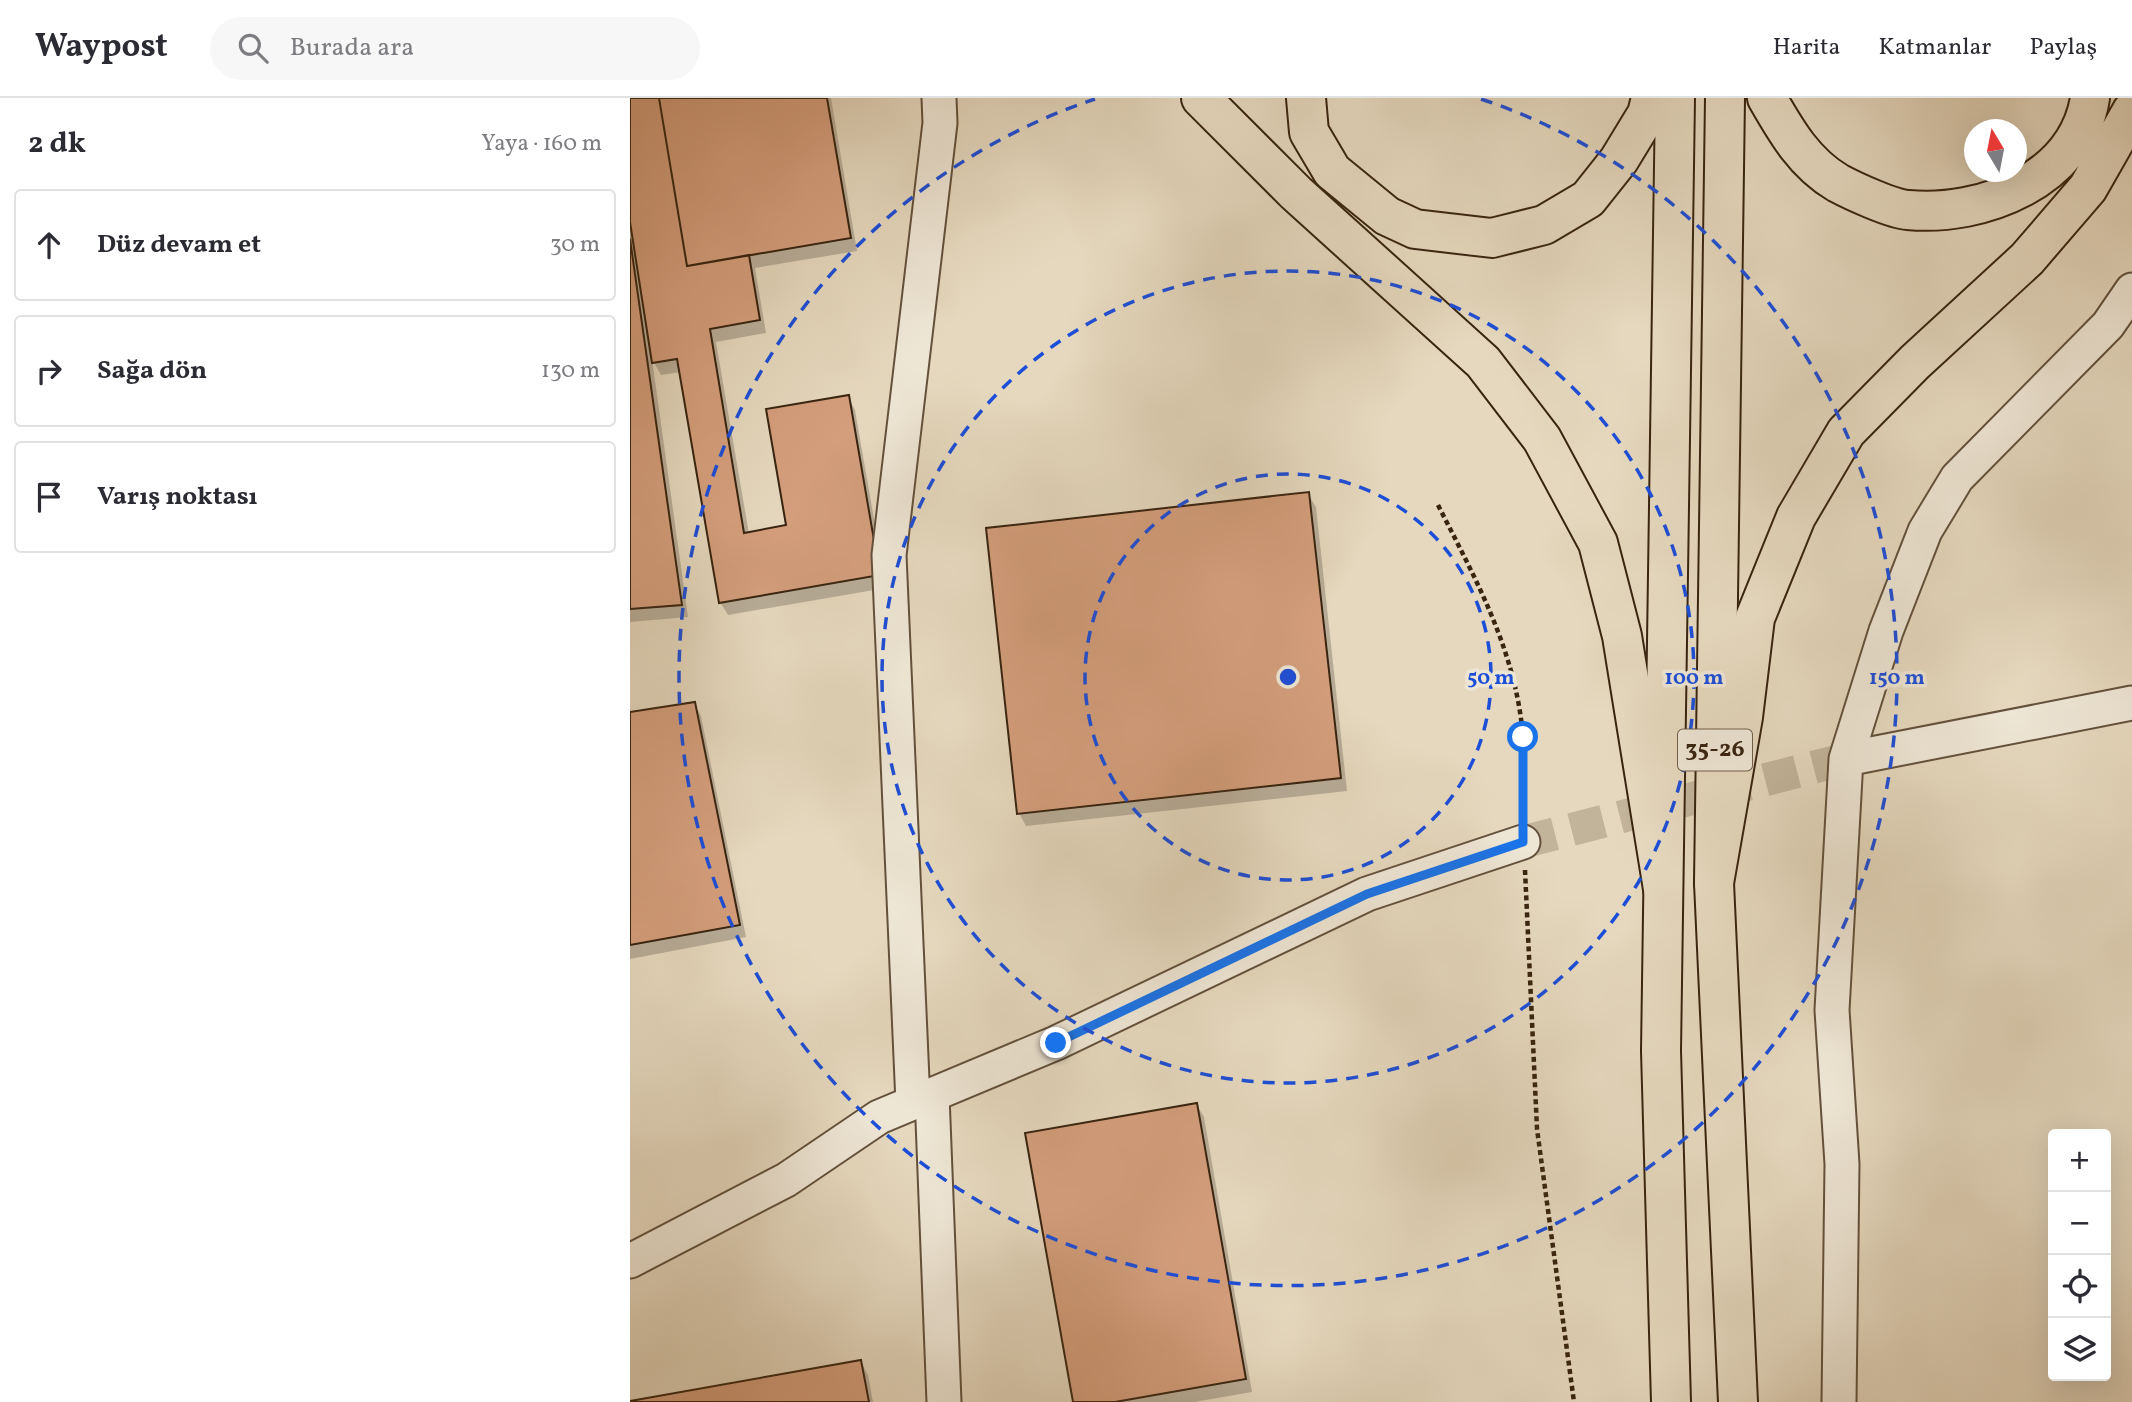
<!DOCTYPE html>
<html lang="tr">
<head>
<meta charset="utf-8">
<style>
  body { margin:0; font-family:Vollkorn,serif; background:#f7f7f7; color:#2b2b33 }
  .controls { position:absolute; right:21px; bottom:21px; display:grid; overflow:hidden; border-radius:7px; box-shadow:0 7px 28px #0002 }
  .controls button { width:63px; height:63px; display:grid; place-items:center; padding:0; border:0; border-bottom:2px solid #e1e1e2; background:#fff; color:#2b2b33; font:35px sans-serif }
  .compass { position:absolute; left:1334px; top:21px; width:63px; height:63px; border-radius:50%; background:#fff; box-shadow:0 7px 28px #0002; rotate:350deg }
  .stop { position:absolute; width:21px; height:21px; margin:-16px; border:5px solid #1a73e8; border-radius:50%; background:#fff }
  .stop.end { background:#1a73e8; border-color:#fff; box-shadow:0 2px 7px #0008 }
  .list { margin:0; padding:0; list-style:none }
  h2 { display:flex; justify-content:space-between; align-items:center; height:91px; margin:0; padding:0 28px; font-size:30px }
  h2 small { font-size:23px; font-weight:400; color:#7c7c81 }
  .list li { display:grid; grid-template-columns:46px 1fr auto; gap:21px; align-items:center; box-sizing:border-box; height:112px; margin:0 14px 14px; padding:0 14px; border:2px solid #e1e1e2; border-radius:7px }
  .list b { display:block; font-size:26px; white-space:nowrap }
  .list em { font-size:23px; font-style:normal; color:#7c7c81 }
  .icon { flex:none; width:38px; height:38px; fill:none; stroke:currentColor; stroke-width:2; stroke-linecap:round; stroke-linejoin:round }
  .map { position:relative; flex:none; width:1502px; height:1304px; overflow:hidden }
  header { display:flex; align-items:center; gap:42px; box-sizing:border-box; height:98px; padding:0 35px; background:#fff; border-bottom:2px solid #e1e1e2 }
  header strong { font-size:33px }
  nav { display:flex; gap:38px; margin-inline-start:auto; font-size:24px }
  .search { width:490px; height:63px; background:#f7f7f7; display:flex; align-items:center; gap:18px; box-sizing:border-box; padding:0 24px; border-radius:38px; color:#7c7c81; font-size:26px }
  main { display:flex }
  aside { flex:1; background:#fff }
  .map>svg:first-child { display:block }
  .shadow { fill:#0003 }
  .building { fill:#d49e7c; stroke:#382410; stroke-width:2 }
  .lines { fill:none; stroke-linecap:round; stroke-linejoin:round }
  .minor-tunnel { stroke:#c2b49b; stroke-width:33; stroke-dasharray:33 17; stroke-linecap:butt }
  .minor-casing { stroke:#63513c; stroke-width:37 }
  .major-casing { stroke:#382410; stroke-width:42 }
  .highway-casing { stroke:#382410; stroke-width:42 }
  .path { stroke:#382410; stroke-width:4.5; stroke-dasharray:5 3.5; stroke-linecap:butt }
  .minor { stroke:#eee6d5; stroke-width:33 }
  .major { stroke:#e5d8be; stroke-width:38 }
  .highway { stroke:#e5d8be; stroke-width:38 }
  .route { stroke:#1a73e8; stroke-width:9 }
  .ring { fill:none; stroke:#1d4ed8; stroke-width:3.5; stroke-dasharray:12 9 }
  .labels { text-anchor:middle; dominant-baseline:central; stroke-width:7; stroke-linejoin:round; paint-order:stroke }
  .shield { fill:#eee6d5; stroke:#6f5e4b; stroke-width:2 }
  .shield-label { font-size:24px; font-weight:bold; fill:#382410 }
  .centre { fill:#1d4ed8; stroke:#eee6d5; stroke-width:3.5 }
  .ring-label { font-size:21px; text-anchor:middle; font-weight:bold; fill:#1d4ed8; stroke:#eee6d5; stroke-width:7; stroke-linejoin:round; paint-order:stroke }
</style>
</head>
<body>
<header>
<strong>Waypost</strong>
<div class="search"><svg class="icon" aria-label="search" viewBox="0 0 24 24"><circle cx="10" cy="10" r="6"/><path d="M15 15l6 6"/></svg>Burada ara</div>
<nav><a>Harita</a><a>Katmanlar</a><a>Paylaş</a></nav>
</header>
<main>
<aside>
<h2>2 dk<small>Yaya · 160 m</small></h2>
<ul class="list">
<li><svg class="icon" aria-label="ahead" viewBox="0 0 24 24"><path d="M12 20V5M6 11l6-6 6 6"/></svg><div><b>Düz devam et</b></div><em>30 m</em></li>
<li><svg class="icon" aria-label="right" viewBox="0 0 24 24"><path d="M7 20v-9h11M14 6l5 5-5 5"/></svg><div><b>Sağa dön</b></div><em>130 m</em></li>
<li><svg class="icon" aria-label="arrive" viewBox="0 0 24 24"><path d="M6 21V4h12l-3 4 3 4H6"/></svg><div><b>Varış noktası</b></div></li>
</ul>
</aside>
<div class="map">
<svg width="1502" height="1304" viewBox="0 0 1502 1304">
  <rect width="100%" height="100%" fill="#e5d8be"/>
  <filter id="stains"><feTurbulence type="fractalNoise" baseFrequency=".00286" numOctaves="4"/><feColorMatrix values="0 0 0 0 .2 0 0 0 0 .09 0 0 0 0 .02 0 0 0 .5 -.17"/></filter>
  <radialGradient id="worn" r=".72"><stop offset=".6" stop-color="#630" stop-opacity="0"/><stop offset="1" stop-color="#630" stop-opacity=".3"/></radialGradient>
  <!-- shadow -->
  <path class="shadow" d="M0,0H201L227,153L125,170L136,235L86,244L119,436L158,429L218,299L225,312L256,490L98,517L90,504L51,274L31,277L22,261L58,519L0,524Z
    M678,396L686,409L717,693L396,728L389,715Z
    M64,605L71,618L116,839L0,861V616Z
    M566,1006L574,1019L622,1294L564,1304H445Z
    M231,1264L238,1277L243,1304H2Z"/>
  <!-- building -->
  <path class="building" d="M0,0H29L57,168L119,157L130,222L80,231L114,435L156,427L136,311L219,297L250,477L89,505L47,261L22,265L0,124Z
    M29,0H197L221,140L57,168Z
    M0,141L52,507L0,511Z
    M679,394L711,680L387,716L356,430Z
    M65,604L110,827L0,847V614Z
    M567,1005L616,1281L485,1304H443L395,1035Z
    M231,1262L239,1304H0V1303Z"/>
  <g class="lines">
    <!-- minor-tunnel -->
    <path class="minor-tunnel" d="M893,744L1216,661"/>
    <defs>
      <path id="minor" d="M1216,661L1502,605
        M302,997L314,1304
        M283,1005L259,457L310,25L309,0
        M0,1163L156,1082L249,1019L426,945L737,796L893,744
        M1209,1304L1212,1066L1202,912L1216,661L1256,533L1295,433L1327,380L1478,227L1502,192"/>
      <path id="major" d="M1095,0L1084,785L1108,1304
        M1041,1304L1031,953L1045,0"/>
      <path id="highway" d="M571,0L666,95L853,264L912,341L968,445L992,538L1033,791
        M676,0L679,34L702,73L757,118L785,131L862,140L914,127L958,101L989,62L1017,16L1021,0
        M1137,0C1156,33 1174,65 1208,85C1223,93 1262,111 1278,112C1352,119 1447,82 1460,0
        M1084,785L1113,619L1125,520L1166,419L1216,334L1285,264L1397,161L1458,90L1502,13"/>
    </defs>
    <!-- minor casing -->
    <use href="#minor" class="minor-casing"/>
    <!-- major casing -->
    <use href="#major" class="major-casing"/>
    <!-- highway casing -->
    <use href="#highway" class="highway-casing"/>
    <!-- path -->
    <path class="path" d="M808,407C846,482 886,553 893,639C896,664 893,689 893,714
      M895,772L907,1031L944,1304"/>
    <!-- minor -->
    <use href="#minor" class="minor"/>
    <!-- major -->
    <use href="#major" class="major"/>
    <!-- highway -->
    <use href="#highway" class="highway"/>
  </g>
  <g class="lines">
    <!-- route -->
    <path class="route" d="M426,945L737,796L893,744V639"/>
  </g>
  <!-- distance rings -->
  <g class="ring">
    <circle cx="658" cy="579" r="203"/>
    <circle cx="658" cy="579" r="406"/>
    <path d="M851 1A609 609 0 1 1 465 1"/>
  </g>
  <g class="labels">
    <!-- shield labels -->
    <rect class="shield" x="1048" y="631.5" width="74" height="41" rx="5"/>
    <g class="shield-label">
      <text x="1085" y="652">35-26</text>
    </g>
  </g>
  <circle cx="658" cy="579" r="10" class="centre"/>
  <g class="ring-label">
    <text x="861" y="586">50 m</text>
    <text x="1064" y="586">100 m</text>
    <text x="1267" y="586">150 m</text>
  </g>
  <rect width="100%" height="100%" filter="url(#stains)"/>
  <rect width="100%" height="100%" fill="url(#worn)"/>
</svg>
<div class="controls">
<button>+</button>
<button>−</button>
<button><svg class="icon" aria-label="locate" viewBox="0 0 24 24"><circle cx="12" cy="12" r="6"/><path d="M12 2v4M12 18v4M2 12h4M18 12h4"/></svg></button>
<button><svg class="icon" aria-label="layers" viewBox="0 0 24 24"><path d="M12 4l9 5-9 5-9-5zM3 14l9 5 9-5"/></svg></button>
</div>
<svg class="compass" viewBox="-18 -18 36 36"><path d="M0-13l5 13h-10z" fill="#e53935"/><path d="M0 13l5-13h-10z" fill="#7c7c81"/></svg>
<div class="stop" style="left:893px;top:639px"></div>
<div class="stop end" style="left:426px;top:945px"></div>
</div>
</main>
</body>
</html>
